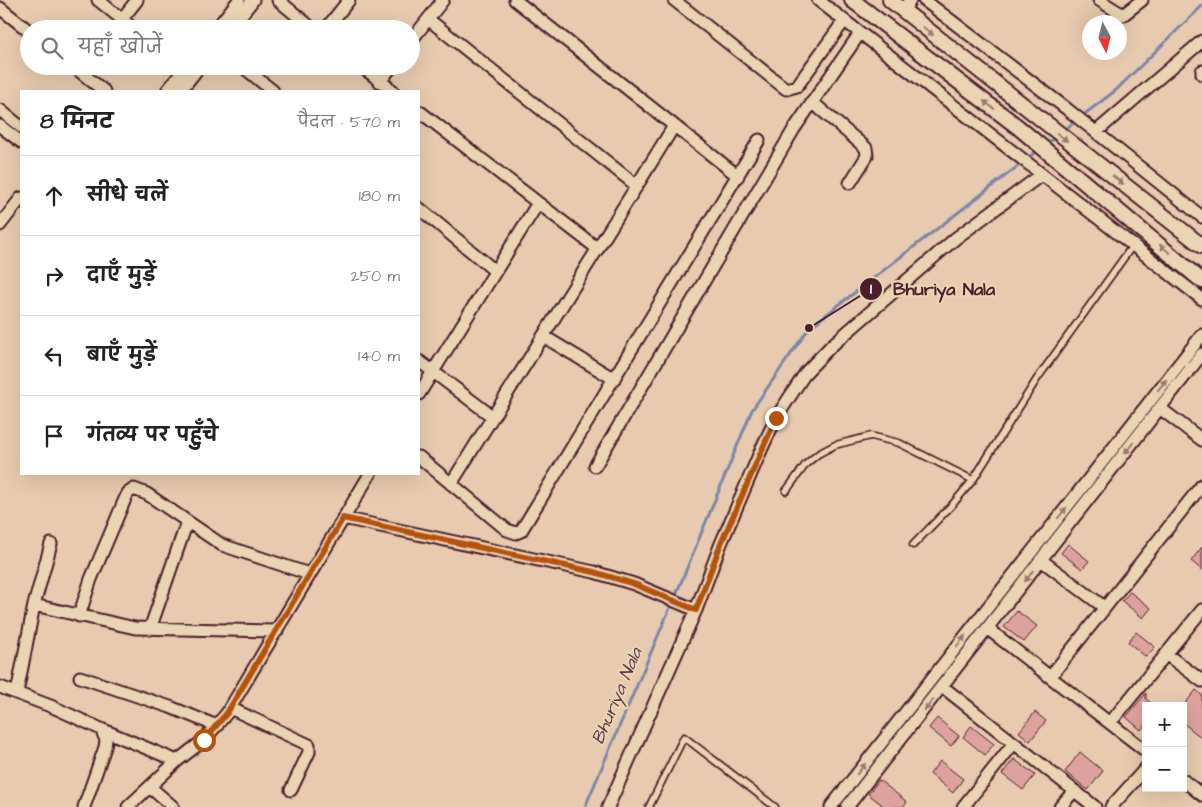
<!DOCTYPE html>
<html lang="hi">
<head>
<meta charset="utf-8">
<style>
  body { margin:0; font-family:"Architects Daughter","Playpen Sans Deva",sans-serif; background:#f2f2f2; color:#222 }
  .controls { position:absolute; right:15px; bottom:15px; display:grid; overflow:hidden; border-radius:0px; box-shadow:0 5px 20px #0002 }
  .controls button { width:45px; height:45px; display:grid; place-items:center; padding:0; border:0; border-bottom:1px solid #e0e0e0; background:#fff; color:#222; font:25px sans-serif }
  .compass { position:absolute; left:1082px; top:15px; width:45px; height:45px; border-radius:50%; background:#fff; box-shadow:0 5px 20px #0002; rotate:173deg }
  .stop { position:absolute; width:15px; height:15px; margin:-11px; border:4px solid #b45309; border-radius:50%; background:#fff }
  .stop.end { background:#b45309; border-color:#fff; box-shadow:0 1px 5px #0008 }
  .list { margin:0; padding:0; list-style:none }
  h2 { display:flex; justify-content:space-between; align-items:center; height:65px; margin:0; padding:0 20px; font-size:21px }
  h2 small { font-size:16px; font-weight:400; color:#767676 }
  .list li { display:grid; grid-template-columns:32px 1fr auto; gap:15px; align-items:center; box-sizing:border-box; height:80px; padding:0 20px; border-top:1px solid #e0e0e0 }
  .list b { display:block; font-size:19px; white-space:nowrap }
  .list em { font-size:16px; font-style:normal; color:#767676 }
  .icon { flex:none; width:28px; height:28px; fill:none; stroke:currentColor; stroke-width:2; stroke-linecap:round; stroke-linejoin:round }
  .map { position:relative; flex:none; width:1202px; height:807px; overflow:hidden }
  .search { position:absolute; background:#fff; box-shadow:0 5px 20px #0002; left:20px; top:20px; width:400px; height:55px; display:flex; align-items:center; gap:12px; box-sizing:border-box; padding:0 18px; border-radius:28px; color:#767676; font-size:19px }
  .panel { position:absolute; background:#fff; box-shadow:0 5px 20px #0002; left:20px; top:90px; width:400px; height:385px; border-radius:0px }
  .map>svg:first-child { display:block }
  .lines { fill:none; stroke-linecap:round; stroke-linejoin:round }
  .stream { stroke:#7c86a7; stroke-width:3 }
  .building { fill:#dda29d; stroke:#4a1f2b }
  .service-casing { stroke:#4a1f2b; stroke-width:9 }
  .minor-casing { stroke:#4a1f2b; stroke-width:15 }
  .tertiary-casing { stroke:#4a1f2b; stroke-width:18 }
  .service { stroke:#ead4b3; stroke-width:5.5 }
  .minor { stroke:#ead4b3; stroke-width:11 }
  .tertiary { stroke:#ead4b3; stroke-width:14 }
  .oneway { fill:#9a7a6f }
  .route { stroke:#b45309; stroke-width:6 }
  .labels { text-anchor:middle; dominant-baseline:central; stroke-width:4.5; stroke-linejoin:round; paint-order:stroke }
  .water-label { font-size:18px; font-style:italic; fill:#57394a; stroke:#ead4b3 }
  .leader { fill:none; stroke:#4a1f2b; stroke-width:2 }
  .callout-dot { fill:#4a1f2b; stroke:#ead4b3; stroke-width:2 }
  .mark-label { font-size:15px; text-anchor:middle; font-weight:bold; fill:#fff }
  .callout-label { font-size:18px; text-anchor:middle; font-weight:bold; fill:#4a1f2b; stroke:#ead4b3; stroke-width:4.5; stroke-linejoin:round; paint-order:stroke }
</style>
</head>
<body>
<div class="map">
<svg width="1202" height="807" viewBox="0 0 1202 807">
  <rect width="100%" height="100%" fill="#e7caaf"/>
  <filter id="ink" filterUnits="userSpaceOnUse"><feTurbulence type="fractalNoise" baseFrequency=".02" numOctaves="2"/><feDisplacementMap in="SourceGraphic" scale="10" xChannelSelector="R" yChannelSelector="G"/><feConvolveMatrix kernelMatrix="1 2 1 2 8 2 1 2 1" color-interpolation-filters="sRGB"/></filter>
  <g filter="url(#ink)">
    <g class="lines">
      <!-- stream -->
      <path class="stream" d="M1082,116L1115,91L1202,6
        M1062,132L1077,120
        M1044,146L1057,136
        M1027,159L1039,149
        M675,597L752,410L809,328L1022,163
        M585,807L672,603"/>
    </g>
    <!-- building -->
    <path class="building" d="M1068,544L1089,561L1082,569L1061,553Z
      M1202,547V570L1191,561Z
      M1130,592L1151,608L1143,618L1122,601Z
      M1017,611L1037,626L1024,642L1004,627Z
      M1136,632L1155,647L1146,657L1128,642Z
      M1196,690L1202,695V738L1183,723V706Z
      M1146,693V699L1155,706H1146V724L1141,730L1126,717Z
      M1035,712L1046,721L1030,741L1019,732Z
      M937,718L959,736L951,746L929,728Z
      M971,726L994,744L985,755L963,737Z
      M1080,752L1103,771L1088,790L1065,772Z
      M1014,759L1035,775L1023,790L1002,774Z
      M940,761L963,779L953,793L930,774Z
      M879,780L907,802L903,807H885L868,794Z"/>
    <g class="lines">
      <defs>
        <path id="service" d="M786,491L806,464L818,454L835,445L871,436L899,443L973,480
          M913,545L952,505L973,480L1037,379L1133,245
          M649,807L684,737L775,807"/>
        <path id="minor" d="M98,0L134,29
          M278,0L313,29
          M515,0L738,176
          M674,0L786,89L797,86L844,21
          M818,0L1202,299
          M924,0L1067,109L1202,217
          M1099,0L1123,15L1142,0
          M0,8L29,31
          M903,11L910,0
          M122,19L137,0
          M428,19L637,186
          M216,29L239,0
          M230,29L253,0
          M326,29L349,0
          M411,41L443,0
          M73,66L104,91
          M242,66L273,91
          M361,66L393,91
          M1202,71V74
          M380,82L392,66
          M167,91L187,66
          M180,91L200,66
          M812,102L866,148L867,156L850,183
          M0,110L21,127
          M419,111L598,249
          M0,126L21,142
          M1096,132L1202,41
          M419,208L495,271
          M0,225L21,198
          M543,336L614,379
          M419,361L493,417
          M419,394L538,203
          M1161,409L1202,440
          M419,457L507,530L516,533L521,531L759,140
          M595,466L794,129L860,33
          M451,484L674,126
          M343,518L594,572L634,584L696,610
          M1041,560L1104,607
          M34,605L135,628L277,631
          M79,616L91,579L125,499L128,493L134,489L147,494L222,545L309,574
          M150,629L187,522
          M988,629L1146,751
          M1166,654L1202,681
          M80,677L170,707L217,726
          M1050,677L1202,485
          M0,687L53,707L101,729L106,740L105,747L84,807
          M943,687L1095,807
          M17,693L34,605L51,544
          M230,708L309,745V752L291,790
          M1110,723L1202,610
          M101,729L177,761
          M1183,780L1202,795
          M150,787L173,807
          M128,807L177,761L204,740L227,713L370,474
          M608,807L696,610L720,546L762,448L776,418L806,372L831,346L956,238L1041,175
          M831,807L1202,335
          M847,807L1202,354
          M963,807L1014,743
          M1060,807L1074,791
          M1111,807L1146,768"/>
        <path id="tertiary" d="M852,0L1018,127L1202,281
          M890,0L1202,246"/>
      </defs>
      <!-- service casing -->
      <use href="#service" class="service-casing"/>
      <!-- minor casing -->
      <use href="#minor" class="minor-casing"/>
      <!-- tertiary casing -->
      <use href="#tertiary" class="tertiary-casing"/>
      <!-- service -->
      <use href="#service" class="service"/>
      <!-- minor -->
      <use href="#minor" class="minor"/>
      <!-- tertiary -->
      <use href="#tertiary" class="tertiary"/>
    </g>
    <!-- one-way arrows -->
    <defs><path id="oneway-solid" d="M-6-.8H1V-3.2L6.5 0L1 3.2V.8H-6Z" transform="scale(1.25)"/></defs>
    <g class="oneway">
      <use href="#oneway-solid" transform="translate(928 31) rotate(39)"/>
      <use href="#oneway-solid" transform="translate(989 105) rotate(-143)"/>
      <use href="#oneway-solid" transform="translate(1062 137) rotate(37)"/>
      <use href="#oneway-solid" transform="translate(1118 180) rotate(38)"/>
      <use href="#oneway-solid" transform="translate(1165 249) rotate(-140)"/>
      <use href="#oneway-solid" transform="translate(1162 385) rotate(-52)"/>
      <use href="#oneway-solid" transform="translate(1129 448) rotate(128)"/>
      <use href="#oneway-solid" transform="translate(1062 513) rotate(-52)"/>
      <use href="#oneway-solid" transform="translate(1029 576) rotate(127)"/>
      <use href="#oneway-solid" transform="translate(961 641) rotate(-52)"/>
      <use href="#oneway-solid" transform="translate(929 705) rotate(129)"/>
      <use href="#oneway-solid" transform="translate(861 769) rotate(-52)"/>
    </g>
  </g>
  <g class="lines" filter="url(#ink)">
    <!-- route -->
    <path class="route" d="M204,740L227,713L343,518L594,572L634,584L696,610L720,546L776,418"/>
  </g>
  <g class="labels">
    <!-- water labels -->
    <g class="water-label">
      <text transform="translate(617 696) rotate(-67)">Bhuriya Nala</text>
    </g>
  </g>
  <!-- callouts -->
  <path class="leader" d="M809 328L871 289"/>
  <g class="callout-dot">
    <circle cx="809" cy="328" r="5"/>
    <circle cx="871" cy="289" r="12"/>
  </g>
  <g class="mark-label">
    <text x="871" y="294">1</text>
  </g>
  <g class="callout-label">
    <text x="944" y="295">Bhuriya Nala</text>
  </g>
</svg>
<div class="controls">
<button>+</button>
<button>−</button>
</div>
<svg class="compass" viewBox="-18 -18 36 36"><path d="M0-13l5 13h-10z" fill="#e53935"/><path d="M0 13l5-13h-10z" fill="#767676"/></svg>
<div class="stop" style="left:204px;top:740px"></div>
<div class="stop end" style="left:776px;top:418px"></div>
<div class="search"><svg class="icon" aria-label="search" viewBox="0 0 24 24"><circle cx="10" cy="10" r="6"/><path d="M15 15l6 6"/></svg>यहाँ खोजें</div>
<section class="panel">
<h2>8 मिनट<small>पैदल · 570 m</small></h2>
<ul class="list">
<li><svg class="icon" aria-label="ahead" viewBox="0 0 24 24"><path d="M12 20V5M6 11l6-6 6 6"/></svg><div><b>सीधे चलें</b></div><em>180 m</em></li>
<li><svg class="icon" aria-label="right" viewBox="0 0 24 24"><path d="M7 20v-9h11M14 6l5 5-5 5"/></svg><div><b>दाएँ मुड़ें</b></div><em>250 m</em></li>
<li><svg class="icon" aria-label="left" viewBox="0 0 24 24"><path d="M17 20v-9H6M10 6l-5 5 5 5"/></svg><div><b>बाएँ मुड़ें</b></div><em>140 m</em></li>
<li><svg class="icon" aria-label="arrive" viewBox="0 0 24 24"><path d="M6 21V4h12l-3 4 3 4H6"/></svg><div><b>गंतव्य पर पहुँचे</b></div></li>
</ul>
</section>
</div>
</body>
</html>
